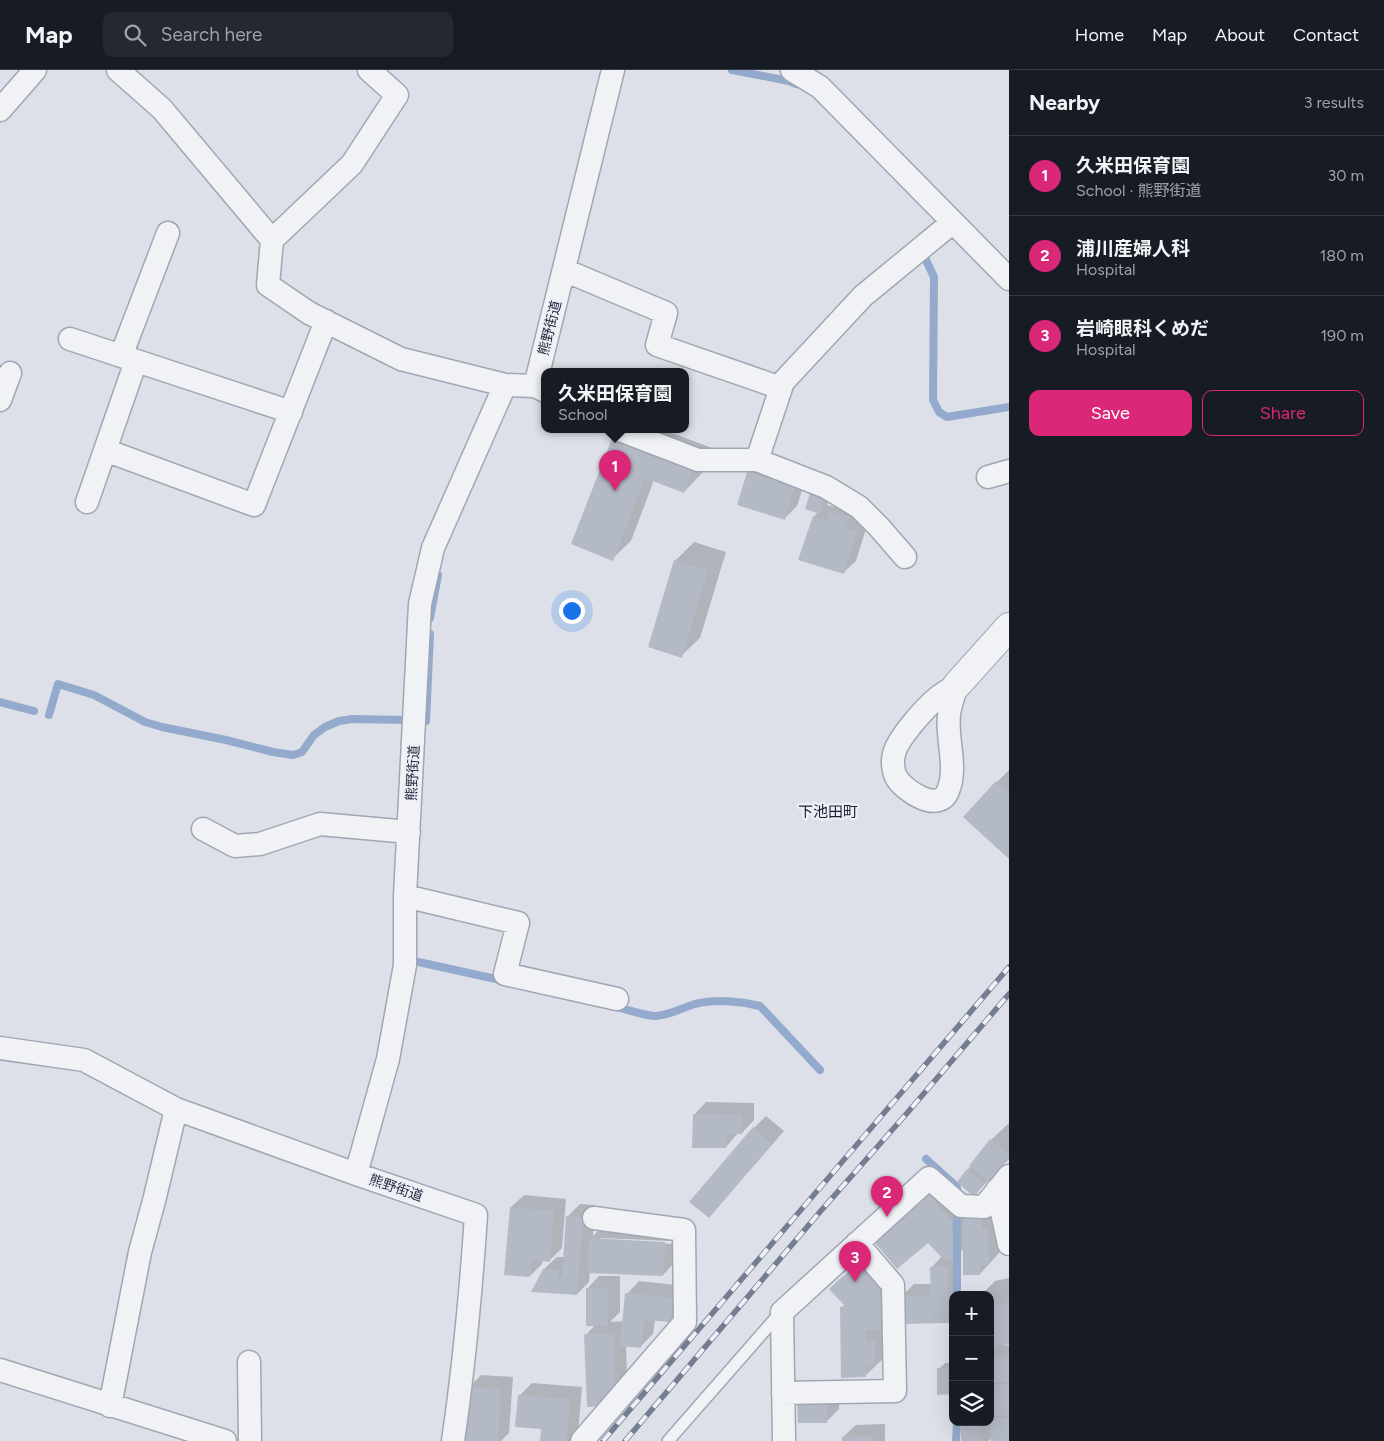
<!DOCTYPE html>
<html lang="en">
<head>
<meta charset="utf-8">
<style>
  body { margin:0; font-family:Figtree,"Noto Sans JP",sans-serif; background:#242831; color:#f1f3f6 }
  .controls { position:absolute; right:15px; bottom:15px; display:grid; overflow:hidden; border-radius:10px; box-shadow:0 5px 20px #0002 }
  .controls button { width:45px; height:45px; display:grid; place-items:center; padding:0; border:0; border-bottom:1px solid #363941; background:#171b24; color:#f1f3f6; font:25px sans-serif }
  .you { position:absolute; left:571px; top:540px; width:18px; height:18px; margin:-12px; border:4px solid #fff; border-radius:50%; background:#1a73e8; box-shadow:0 0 0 8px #1a73e833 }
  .badge { display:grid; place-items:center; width:32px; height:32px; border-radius:50%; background:#db2777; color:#fff; font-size:16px; font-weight:700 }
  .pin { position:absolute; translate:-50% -41px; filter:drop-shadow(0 1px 2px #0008) }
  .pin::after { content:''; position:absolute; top:26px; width:18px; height:15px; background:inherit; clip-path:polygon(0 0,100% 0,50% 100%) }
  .popup { position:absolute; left:541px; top:298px; width:148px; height:65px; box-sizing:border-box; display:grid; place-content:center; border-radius:10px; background:#171b24; filter:drop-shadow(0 1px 4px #0005); font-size:16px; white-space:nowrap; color:#9ea1a6 }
  .popup b { font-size:19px; color:#f1f3f6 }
  .popup::after { content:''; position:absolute; left:50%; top:100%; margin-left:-10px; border:10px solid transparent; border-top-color:#171b24 }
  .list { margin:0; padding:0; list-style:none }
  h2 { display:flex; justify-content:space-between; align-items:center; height:65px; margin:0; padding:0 20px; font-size:21px }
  h2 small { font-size:16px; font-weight:400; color:#9ea1a6 }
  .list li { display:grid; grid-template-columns:32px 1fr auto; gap:15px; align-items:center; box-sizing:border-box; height:80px; padding:0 20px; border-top:1px solid #363941 }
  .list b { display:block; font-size:19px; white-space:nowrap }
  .list p { margin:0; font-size:16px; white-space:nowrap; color:#9ea1a6 }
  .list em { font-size:16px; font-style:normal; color:#9ea1a6 }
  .actions { display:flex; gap:10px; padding:15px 20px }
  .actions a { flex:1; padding:11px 0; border:1px solid #db2777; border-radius:10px; text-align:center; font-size:18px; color:#db2777 }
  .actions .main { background:#db2777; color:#fff }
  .icon { flex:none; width:28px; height:28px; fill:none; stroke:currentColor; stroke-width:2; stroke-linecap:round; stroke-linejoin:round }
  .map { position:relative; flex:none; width:1009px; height:1371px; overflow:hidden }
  header { display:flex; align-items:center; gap:30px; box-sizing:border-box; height:70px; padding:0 25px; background:#171b24; border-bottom:1px solid #363941 }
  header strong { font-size:24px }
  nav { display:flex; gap:28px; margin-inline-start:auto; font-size:18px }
  .search { width:350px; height:45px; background:#242831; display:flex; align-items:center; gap:12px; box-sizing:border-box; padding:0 18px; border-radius:10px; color:#9ea1a6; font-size:19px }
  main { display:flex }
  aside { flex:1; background:#171b24 }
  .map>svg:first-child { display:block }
  .shadow { fill:#0003; fill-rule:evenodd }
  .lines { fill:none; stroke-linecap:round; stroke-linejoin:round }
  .stream { stroke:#94aacc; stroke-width:8 }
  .building { fill:#b4b9c6 }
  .service-casing { stroke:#a2a6b2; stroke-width:14 }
  .minor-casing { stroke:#a2a6b2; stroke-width:25 }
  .tertiary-casing { stroke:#a2a6b2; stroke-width:30 }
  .service { stroke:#f0f2f6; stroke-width:11 }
  .minor { stroke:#f0f2f6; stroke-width:22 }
  .tertiary { stroke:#f0f2f6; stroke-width:28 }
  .rail-casing { stroke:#757d93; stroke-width:5.5 }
  .rail { stroke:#edf0f6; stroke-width:4; stroke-dasharray:11; stroke-linecap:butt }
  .labels { text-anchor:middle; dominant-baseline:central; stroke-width:4.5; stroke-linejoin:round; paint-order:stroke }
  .street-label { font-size:14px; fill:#252c40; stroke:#edf0f6 }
  .neighbourhood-label { font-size:15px; fill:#181e31; stroke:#edf0f6 }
</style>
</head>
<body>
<header>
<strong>Map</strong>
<div class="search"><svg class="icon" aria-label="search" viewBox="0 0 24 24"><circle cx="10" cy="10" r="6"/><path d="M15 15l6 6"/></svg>Search here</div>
<nav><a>Home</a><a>Map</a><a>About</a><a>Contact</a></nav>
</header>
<main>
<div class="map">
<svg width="1009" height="1371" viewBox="0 0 1009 1371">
  <rect width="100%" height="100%" fill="#dde0e8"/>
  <!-- shadow -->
  <path class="shadow" d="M621,360H664L712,378L702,403L684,422L654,410L631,471L612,489Z
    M761,390L807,405L797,436L785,448L749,403Z
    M817,418L831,422L827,435L835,437L843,429L869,449L856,491L843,503L814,447L818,442L811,423Z
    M694,472L726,482L700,568L681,586L675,491Z
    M1009,700V787L997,712Z
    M706,1032L754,1033V1050L742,1063H738L726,1077L694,1045Z
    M766,1046L784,1061L709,1147L754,1058Z
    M1009,1053V1089L974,1125L958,1112L991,1070Z
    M948,1106L970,1134L994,1133L1001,1181L980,1204L964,1178L958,1184H960L961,1225H953V1247L949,1252H902L890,1282L865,1306L842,1237L845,1234L843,1207L857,1194L864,1192L892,1213H905V1223L914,1214H932V1197L942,1186L928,1171L893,1152Z
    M524,1125L566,1129L562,1178L549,1191L543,1190L542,1194L530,1206L511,1137Z
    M580,1134L595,1135L593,1166L603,1156L677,1160L675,1192L663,1205L590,1201L589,1212L577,1224L544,1199L557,1187H565L568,1146ZM600,1168L672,1171L671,1174L600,1170Z
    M599,1206H620V1242L610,1252L624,1251L627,1224L639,1211L685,1216L683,1239L670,1251L655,1250L653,1264L641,1276L626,1275L627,1309L602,1335L586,1265L595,1255L587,1219Z
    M1009,1208V1273L1003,1274V1276L1009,1275V1371H992V1368L988,1371H962V1352H990V1225H981L995,1211Z
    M945,1293H953V1323L939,1299Z
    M481,1305L513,1307L509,1363L501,1371H465L468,1318Z
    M532,1313L582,1317L578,1364L571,1371H542L543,1358L519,1326Z
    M839,1318V1339L827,1351H799Z
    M885,1354V1371H843V1367L856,1355Z"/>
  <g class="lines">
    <!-- stream -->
    <path class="stream" d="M732,0L789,11L796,14
      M927,182L924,186L934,207L933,330L939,342L947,347L1009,337
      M430,548L438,505
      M0,632L34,641
      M49,645L58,614L94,625L145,652L162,657L226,670L273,682L293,685L302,682L314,665L325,657L339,651L352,649L408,650V654
      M426,651L430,564
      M414,891L505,911
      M613,936C626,939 641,945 654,946C669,946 681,938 695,934C715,929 740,931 760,936L820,1000
      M926,1089L957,1117V1125
      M957,1137V1225
      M956,1371L957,1352"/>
  </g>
  <!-- building -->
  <path class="building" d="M613,366L694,397L684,423L645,408L613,491L571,474Z
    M747,402L795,417L785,450L737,435Z
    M810,423L826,428L820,444L805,439Z
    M830,441L850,447L846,458L858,461L844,504L798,490L813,446L826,451Z
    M674,490L708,500L682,588L648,577Z
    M996,711L1009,723V789L963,747Z
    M693,1044L742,1045V1064H726V1078H692Z
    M753,1057L772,1074L709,1148L689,1132Z
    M990,1069L1009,1084V1087L989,1111L969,1096Z
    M967,1099L985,1113L974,1127L957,1112Z
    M929,1124L952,1153L953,1191L944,1190L928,1173L897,1199L873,1170Z
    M510,1137L554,1141L550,1192L532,1190L530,1207L504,1205Z
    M963,1145H982V1158H988L989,1195H980V1205H963Z
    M566,1146L583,1147L577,1225L531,1222L543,1199L558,1200V1206L562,1207Z
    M589,1168L665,1172L663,1206L588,1203Z
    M948,1196L949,1253L901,1254V1226L931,1225L930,1197Z
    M851,1203L871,1207L880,1216L881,1260H866V1271H875V1295H866V1307L841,1308L840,1237L859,1236H845L829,1219L843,1206Z
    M586,1218H608V1256H586Z
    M625,1223L673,1228L671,1252L644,1250L641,1278L620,1276Z
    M1009,1232V1274L990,1279V1237Z
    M614,1263L615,1323L603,1336L587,1337L584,1264Z
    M1009,1286V1311L990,1313V1288Z
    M937,1298H953V1324L937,1325Z
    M1009,1314V1345L990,1346V1315Z
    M467,1317L501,1319L498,1371H464Z
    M518,1325L570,1329L567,1371H540L541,1359L515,1357Z
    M797,1330H827V1353H798Z
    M990,1348H1009V1371H991Z
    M961,1352H980V1371H961Z
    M873,1366V1371H842V1367Z"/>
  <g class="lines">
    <defs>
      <path id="service" d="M668,1371L780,1243"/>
      <path id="minor" d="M118,0L162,39L272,170
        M369,0L397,25L352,94L272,170L268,215L309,243L401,289L505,315L535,316L545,321
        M792,0L820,17L1009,209
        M0,40L35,0
        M564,200L666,243L657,275L781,318
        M70,269L291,342
        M121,286L168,163
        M535,316L613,0
        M0,330L10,303
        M620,360L698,390H757L826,417L859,437L879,457L905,487
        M105,380L254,435L326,251
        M757,390L783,312L863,226L953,152
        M988,407L1009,401
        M87,432L136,291
        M957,615C954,625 950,635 949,645C946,669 958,697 948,721C939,744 904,721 896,707C893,701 892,691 894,684C897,669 925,638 937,628C943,623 950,619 957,615Z
        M203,759L235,776L260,774L320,754L409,762
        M405,826L518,853L505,904L617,929
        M0,978L84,990L176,1039L356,1104L476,1145C471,1221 464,1296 453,1371
        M356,1104L388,989L405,895V826L420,534L433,478L505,315
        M997,1120L1009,1174
        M249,1292L250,1371
        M0,1300L225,1371
        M783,1323L895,1321L893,1215L857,1173
        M110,1336L140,1182L154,1131L176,1039
        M582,1371L685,1252L684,1160L594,1148
        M784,1371L782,1242L929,1108L961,1136L984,1137L1009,1106"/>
      <path id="tertiary" d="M957,615L1009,557"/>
    </defs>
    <!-- service casing -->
    <use href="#service" class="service-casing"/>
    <!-- minor casing -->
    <use href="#minor" class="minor-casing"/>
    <!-- tertiary casing -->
    <use href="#tertiary" class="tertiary-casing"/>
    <!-- service -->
    <use href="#service" class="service"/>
    <!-- minor -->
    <use href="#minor" class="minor"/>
    <!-- tertiary -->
    <use href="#tertiary" class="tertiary"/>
    <defs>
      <path id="rail" d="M603,1371L1009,897
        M625,1371L819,1143L908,1042L1009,924"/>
    </defs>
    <!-- rail casing -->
    <use href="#rail" class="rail-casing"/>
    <!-- rail -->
    <use href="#rail" class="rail"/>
  </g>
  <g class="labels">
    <!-- street labels -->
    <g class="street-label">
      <text transform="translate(550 258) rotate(-76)">熊野街道</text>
      <text transform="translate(413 703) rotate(-87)">熊野街道</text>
      <text transform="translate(396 1118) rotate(19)">熊野街道</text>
    </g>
    <!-- neighbourhood labels -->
    <g class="neighbourhood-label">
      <text x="828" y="742">下池田町</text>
    </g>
  </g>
</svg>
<div class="controls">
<button>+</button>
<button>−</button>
<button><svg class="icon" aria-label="layers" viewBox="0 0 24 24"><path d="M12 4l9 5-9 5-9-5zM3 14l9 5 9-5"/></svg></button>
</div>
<div class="you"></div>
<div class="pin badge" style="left:615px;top:421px">1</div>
<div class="popup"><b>久米田保育園</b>School</div>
<div class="pin badge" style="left:887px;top:1147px">2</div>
<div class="pin badge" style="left:855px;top:1212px">3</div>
</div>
<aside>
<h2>Nearby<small>3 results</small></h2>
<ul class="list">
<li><span class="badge">1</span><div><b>久米田保育園</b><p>School · 熊野街道</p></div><em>30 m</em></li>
<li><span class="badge">2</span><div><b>浦川産婦人科</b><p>Hospital</p></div><em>180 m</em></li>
<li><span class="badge">3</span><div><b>岩崎眼科くめだ</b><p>Hospital</p></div><em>190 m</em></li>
</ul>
<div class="actions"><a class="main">Save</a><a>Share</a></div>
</aside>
</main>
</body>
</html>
